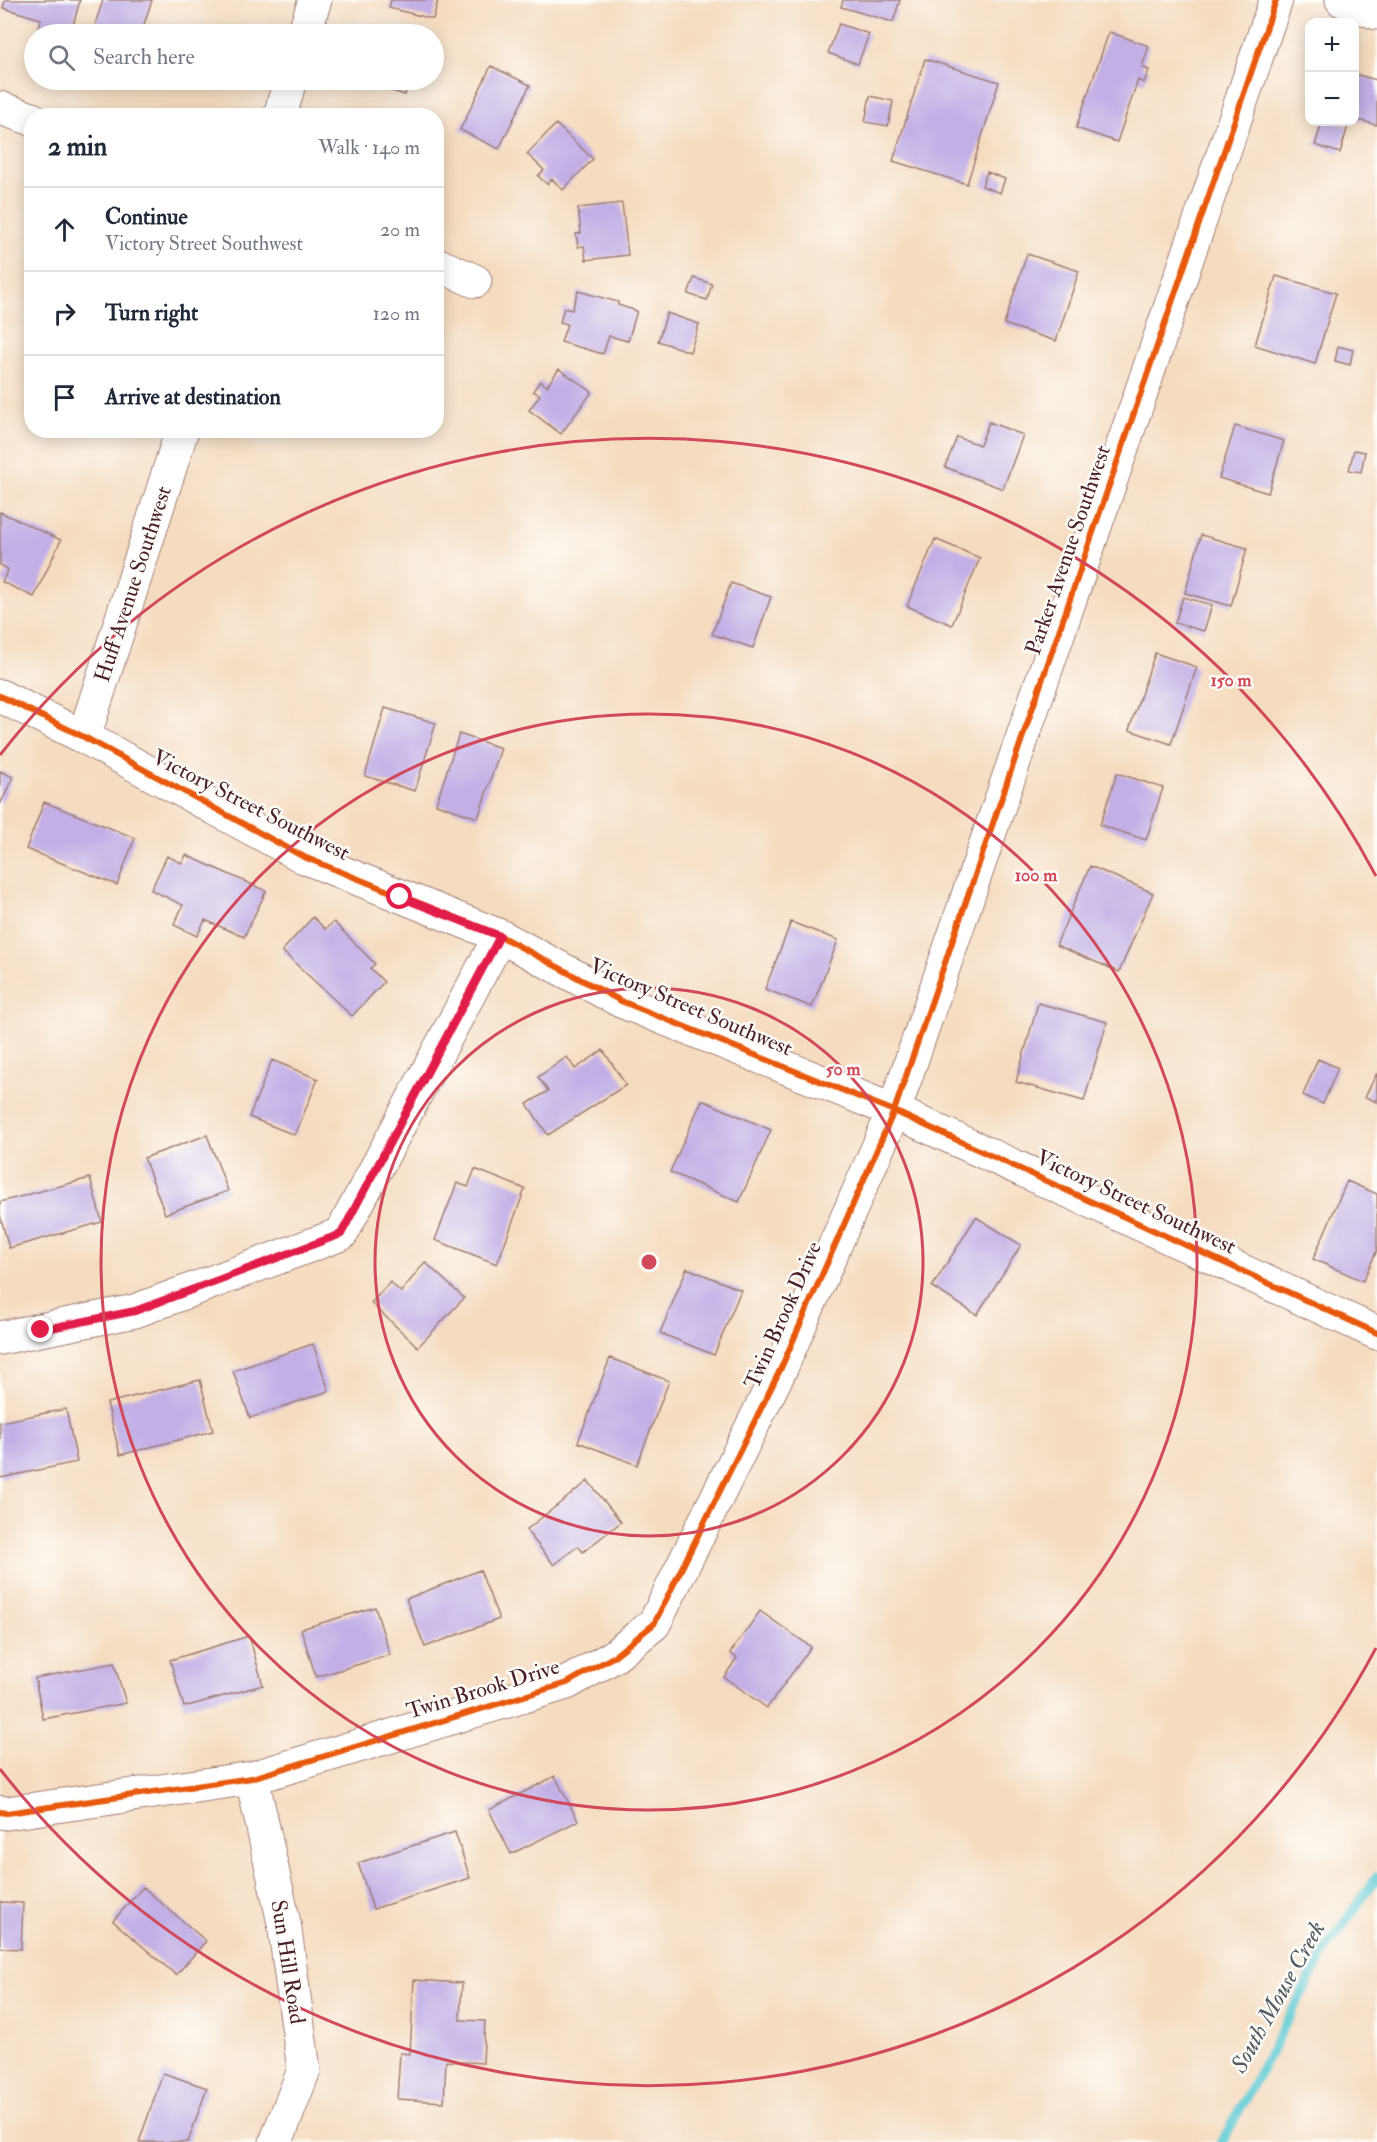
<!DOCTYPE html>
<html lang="en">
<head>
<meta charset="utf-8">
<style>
  body { margin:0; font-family:"IM FELL Double Pica",serif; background:#f6f6f7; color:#1f2937 }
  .controls { position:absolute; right:18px; top:18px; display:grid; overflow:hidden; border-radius:12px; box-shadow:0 3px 15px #0003 }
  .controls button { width:54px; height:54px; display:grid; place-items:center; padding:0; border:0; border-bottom:2px solid #e0e1e3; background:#fff; color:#1f2937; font:30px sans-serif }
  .stop { position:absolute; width:18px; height:18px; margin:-14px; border:4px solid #e11d48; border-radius:50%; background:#fff }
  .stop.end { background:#e11d48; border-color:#fff; box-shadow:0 2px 6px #0008 }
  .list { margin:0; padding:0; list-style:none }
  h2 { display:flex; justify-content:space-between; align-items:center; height:78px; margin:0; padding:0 24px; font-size:26px }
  h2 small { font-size:20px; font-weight:400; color:#747a83 }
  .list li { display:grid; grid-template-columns:39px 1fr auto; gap:18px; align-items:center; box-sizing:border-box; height:84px; padding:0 24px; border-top:2px solid #e0e1e3 }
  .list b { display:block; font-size:22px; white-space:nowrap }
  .list p { margin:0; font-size:20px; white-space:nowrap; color:#747a83 }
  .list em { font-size:20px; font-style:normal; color:#747a83 }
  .icon { flex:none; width:33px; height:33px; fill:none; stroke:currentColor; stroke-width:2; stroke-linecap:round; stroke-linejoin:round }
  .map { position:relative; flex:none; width:1377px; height:2142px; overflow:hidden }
  .search { position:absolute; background:#fff; box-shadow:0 3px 15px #0003; left:24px; top:24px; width:420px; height:66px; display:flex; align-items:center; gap:15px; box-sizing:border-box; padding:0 21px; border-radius:33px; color:#747a83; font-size:22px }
  .panel { position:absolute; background:#fff; box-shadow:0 3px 15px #0003; left:24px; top:108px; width:420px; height:330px; border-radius:24px }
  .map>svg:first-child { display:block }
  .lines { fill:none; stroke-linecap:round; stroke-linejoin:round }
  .stream { stroke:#5ecad5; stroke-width:10 }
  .building { fill:#c1afe6 }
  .street-casing { stroke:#a07d75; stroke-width:35 }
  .street { stroke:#fff; stroke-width:33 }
  .cycleway-casing { stroke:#fdfcf7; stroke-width:10 }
  .cycleway { stroke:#e8590c; stroke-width:6 }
  .route { stroke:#e11d48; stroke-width:8 }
  .ring { fill:none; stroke:#d1495b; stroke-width:3 }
  .labels { text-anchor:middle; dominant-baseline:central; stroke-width:5; stroke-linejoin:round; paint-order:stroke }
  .street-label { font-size:22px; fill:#4a1f2b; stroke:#fdfcf7 }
  .water-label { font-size:24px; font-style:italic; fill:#515b66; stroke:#fdfcf7 }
  .centre { fill:#d1495b; stroke:#fdfcf7; stroke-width:3 }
  .ring-label { font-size:18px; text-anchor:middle; font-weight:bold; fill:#d1495b; stroke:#fdfcf7; stroke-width:5; stroke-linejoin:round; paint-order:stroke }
</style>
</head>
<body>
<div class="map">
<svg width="1377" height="2142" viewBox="0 0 1377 2142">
  <rect width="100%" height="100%" fill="#fdfcf7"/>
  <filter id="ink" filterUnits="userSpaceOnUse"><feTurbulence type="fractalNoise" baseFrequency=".0167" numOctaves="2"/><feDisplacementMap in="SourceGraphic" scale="12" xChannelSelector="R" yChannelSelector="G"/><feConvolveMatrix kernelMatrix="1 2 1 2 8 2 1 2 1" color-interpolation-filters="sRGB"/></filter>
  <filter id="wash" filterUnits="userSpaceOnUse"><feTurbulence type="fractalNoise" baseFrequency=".008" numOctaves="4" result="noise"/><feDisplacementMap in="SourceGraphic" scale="24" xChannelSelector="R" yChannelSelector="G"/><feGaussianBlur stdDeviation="1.35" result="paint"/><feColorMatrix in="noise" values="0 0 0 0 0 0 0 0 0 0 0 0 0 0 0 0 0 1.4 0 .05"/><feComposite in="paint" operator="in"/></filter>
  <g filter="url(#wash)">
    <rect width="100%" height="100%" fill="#f5dbbf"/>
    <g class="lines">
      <!-- stream -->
      <path class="stream" d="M1222,2142L1325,1950L1377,1877"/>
    </g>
    <g id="blocks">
      <!-- building -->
      <path class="building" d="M5,0H80L72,29L57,24L55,33L39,28L41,19L3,8Z
        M103,0H152L141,34H92Z
        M391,0H438L433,19L389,8Z
        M843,0H900L893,22L841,7Z
        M839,24L869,34L858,64L828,53Z
        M1109,32L1149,46L1142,67L1149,70L1144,83L1138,80L1117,142L1076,128Z
        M925,59L999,82L967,184L893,161Z
        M491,66L530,85L499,149L460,130Z
        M1354,74L1377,80V125L1354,119Z
        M366,80H410L405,95L365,83Z
        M870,96L893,101L888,126L865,122Z
        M1322,122H1332L1348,126L1340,153L1315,145Z
        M556,124L593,159L563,190L552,179L547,184L538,176L544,170L527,154Z
        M987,172L1005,179L1000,193L982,186Z
        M622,203L628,255L586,260L584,246L578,247L576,234L581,233L578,208Z
        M1027,254L1079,271L1056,341L1004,324Z
        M1276,276L1336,293L1315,364L1255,345Z
        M694,278L712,284L707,300L688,294Z
        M578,291L618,302V305L637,311L628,341L609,336L603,354L561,342L567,324L560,322L564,308L572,310Z
        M667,313L699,324L690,352L658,341Z
        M1338,346L1353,350L1350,365L1335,361Z
        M559,369L592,392L561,434L529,410L540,395L533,391L540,381L547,386Z
        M989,422L1023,435L1003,489L945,467L957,437L980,445Z
        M1235,426L1284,441L1268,493L1219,478Z
        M1354,450L1365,452L1361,472L1349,470Z
        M0,512L61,540L34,597L2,582L8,569L0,565Z
        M1201,535L1247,548L1231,606L1185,593Z
        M935,539L980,558L952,625L907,606Z
        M731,583L771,597L753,648L712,634Z
        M1183,597L1212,605L1204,631L1175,623Z
        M1155,653L1197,667L1171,744L1129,730Z
        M385,708L436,723L415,791L365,776Z
        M459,734L501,748L478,818L436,804Z
        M0,771L13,777L0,805Z
        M1117,773L1163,788L1146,840L1100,825Z
        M44,802L135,838L117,885L26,849Z
        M186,855L266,891L244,937L205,920L197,936L174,925L183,905L151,890L167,856L182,863Z
        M1090,866L1153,893L1119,972L1056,945Z
        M313,917L325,929L334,922L375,964L370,968L384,982L352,1016L282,951Z
        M791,922L838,940L812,1007L765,989Z
        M1038,1003L1107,1022L1084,1101L1016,1082Z
        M603,1050L626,1085L548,1135L527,1104L548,1091L538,1077L567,1057L575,1069Z
        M1318,1059L1338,1068L1323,1104L1303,1095Z
        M272,1060L318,1079L295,1135L249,1117Z
        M1377,1073V1102L1365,1097Z
        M702,1100L771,1130L739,1202L670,1172Z
        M207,1135L228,1191L165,1214L144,1158Z
        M475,1169L525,1189L497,1264L435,1240L457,1183L468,1187Z
        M90,1178L102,1222L9,1248L0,1215V1202Z
        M1347,1181L1377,1194V1250L1363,1281L1313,1259Z
        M976,1217L1021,1245L977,1315L932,1287Z
        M425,1262L464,1298L418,1347L371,1303L390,1282L401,1292Z
        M687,1268L741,1290L714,1355L660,1333Z
        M313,1344L329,1391L250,1418L233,1371Z
        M610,1358L669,1381L637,1465L578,1442Z
        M200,1380L213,1431L120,1455L107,1403Z
        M66,1409L77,1462L0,1478V1422Z
        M588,1481L621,1522L583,1552L578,1546L554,1565L526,1530Z
        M480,1570L499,1619L425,1647L406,1599Z
        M375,1607L390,1655L316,1677L301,1629Z
        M760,1611L811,1647L767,1708L724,1677L737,1658L730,1653Z
        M249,1636L263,1685L184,1707L170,1660Z
        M114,1663L126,1703L43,1719L35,1678Z
        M555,1776L578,1821L511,1854L489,1810Z
        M455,1832L470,1878L373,1909L358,1863Z
        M143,1887L206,1941L176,1975L113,1921Z
        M0,1902L23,1903L21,1949L0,1948Z
        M414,1980L462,1983L460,2020L485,2021L483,2063L446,2061L444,2102L397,2099L400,2053L410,2054Z
        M163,2073L207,2088L188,2142H139Z"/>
    </g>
  </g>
  <g filter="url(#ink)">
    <use href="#blocks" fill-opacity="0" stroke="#a07d75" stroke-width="1.5"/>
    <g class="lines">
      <defs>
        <path id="street" d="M1342,0L1377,13
          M304,34L315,0
          M0,108L32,119
          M280,116L290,80
          M436,264L475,281
          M0,696L84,737L304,857L500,936L621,1001L894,1111L1377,1333
          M84,737L182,430
          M0,1338L135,1311L341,1234L500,936
          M252,1778L284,1923L304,2070L276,2142
          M0,1812L7,1813L252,1778L567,1683L613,1657L654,1624L781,1368L894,1111L1276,0"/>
      </defs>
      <!-- street casing -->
      <use href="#street" class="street-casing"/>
      <!-- street -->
      <use href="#street" class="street"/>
      <defs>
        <path id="cycleway" d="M0,696L84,737L304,857L500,936L621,1001L894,1111L1377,1333
          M0,1812L7,1813L252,1778L567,1683L613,1657L654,1624L781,1368L894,1111L1276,0"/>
      </defs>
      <!-- cycleway casing -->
      <use href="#cycleway" class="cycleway-casing"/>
      <!-- cycleway -->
      <use href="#cycleway" class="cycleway"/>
    </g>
  </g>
  <g class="lines" filter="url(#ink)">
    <!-- route -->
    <path class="route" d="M41,1330L135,1311L341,1234L500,936L400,897"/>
  </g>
  <!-- distance rings -->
  <g class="ring">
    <circle cx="649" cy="1262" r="274"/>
    <circle cx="649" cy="1262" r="548"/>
    <path d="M1376 1648A823 823 0 0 1 0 1769M0 755A823 823 0 0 1 1376 876"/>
  </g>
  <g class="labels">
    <!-- street labels -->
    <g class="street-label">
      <text transform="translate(1068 550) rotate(-71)">Parker Avenue Southwest</text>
      <text transform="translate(133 584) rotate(-72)">Huff Avenue Southwest</text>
      <text transform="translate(251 805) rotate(27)">Victory Street Southwest</text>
      <text transform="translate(691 1007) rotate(23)">Victory Street Southwest</text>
      <text transform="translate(1136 1202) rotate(25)">Victory Street Southwest</text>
      <text transform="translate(783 1315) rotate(-66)">Twin Brook Drive</text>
      <text transform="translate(483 1689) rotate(-17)">Twin Brook Drive</text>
      <text transform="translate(288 1962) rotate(81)">Sun Hill Road</text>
    </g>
    <!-- water labels -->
    <g class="water-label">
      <text transform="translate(1278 1997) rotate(-61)">South Mouse Creek</text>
    </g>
  </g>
  <circle cx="649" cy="1262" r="9" class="centre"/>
  <g class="ring-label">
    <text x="1231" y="686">150 m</text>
    <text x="1036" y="881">100 m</text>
    <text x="843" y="1075">50 m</text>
  </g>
</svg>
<div class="controls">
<button>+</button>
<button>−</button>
</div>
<div class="stop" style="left:400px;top:897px"></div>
<div class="stop end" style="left:41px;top:1330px"></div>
<div class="search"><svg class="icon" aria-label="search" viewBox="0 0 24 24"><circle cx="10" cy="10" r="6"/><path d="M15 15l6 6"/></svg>Search here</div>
<section class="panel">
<h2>2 min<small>Walk · 140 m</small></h2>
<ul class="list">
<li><svg class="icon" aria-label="ahead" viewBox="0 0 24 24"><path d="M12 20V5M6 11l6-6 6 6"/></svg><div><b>Continue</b><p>Victory Street Southwest</p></div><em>20 m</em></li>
<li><svg class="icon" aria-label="right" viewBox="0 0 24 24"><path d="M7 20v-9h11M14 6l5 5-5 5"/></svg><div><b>Turn right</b></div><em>120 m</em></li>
<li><svg class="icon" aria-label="arrive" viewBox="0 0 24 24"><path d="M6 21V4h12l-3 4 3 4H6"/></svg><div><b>Arrive at destination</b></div></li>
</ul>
</section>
</div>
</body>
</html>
